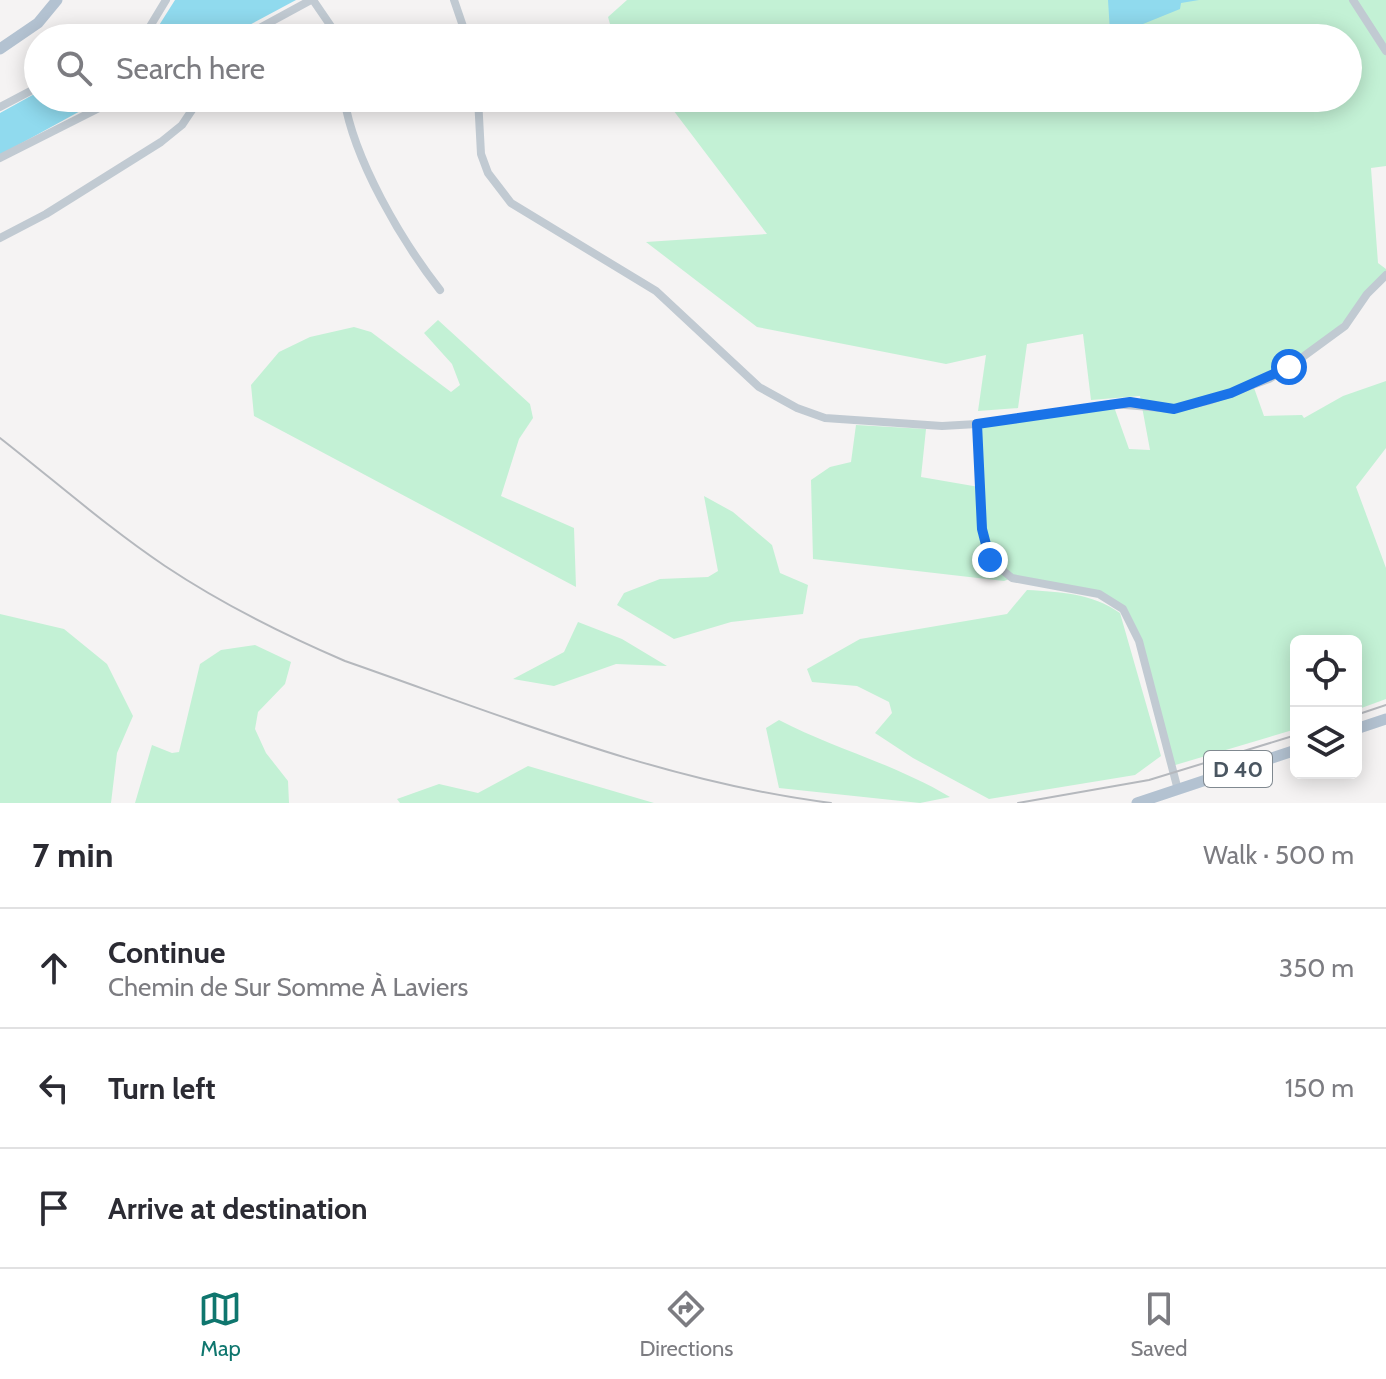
<!DOCTYPE html>
<html lang="en">
<head>
<meta charset="utf-8">
<style>
  body { margin:0; font-family:Cabin,sans-serif; background:#f2f2f3; color:#2b2b33 }
  .controls { position:absolute; right:24px; bottom:24px; display:grid; overflow:hidden; border-radius:12px; box-shadow:0 4px 20px #0003 }
  .controls button { width:72px; height:72px; display:grid; place-items:center; padding:0; border:0; border-bottom:2px solid #e1e1e2; background:#fff; color:#2b2b33; font:40px sans-serif }
  .stop { position:absolute; width:24px; height:24px; margin:-18px; border:6px solid #1a73e8; border-radius:50%; background:#fff }
  .stop.end { background:#1a73e8; border-color:#fff; box-shadow:0 2px 8px #0008 }
  .list { margin:0; padding:0; list-style:none }
  h2 { display:flex; justify-content:space-between; align-items:center; height:104px; margin:0; padding:0 32px; font-size:34px }
  h2 small { font-size:26px; font-weight:400; color:#7c7c81 }
  .list li { display:grid; grid-template-columns:52px 1fr auto; gap:24px; align-items:center; box-sizing:border-box; height:120px; padding:0 32px; border-top:2px solid #e1e1e2 }
  .list b { display:block; font-size:30px; white-space:nowrap }
  .list p { margin:0; font-size:26px; white-space:nowrap; color:#7c7c81 }
  .list em { font-size:26px; font-style:normal; color:#7c7c81 }
  .icon { flex:none; width:44px; height:44px; fill:none; stroke:currentColor; stroke-width:2; stroke-linecap:round; stroke-linejoin:round }
  .map { position:relative; flex:none; width:1386px; height:803px; overflow:hidden }
  .search { position:absolute; background:#fff; box-shadow:0 4px 20px #0003; left:24px; right:24px; top:24px; height:88px; display:flex; align-items:center; gap:20px; box-sizing:border-box; padding:0 28px; border-radius:44px; color:#7c7c81; font-size:30px }
  .sheet { height:464px; background:#fff }
  nav { display:flex; justify-content:space-around; align-items:center; box-sizing:border-box; height:112px; border-top:2px solid #e1e1e2; background:#fff; font-size:22px; color:#7c7c81 }
  nav a { display:grid; justify-items:center; gap:4px }
  nav .on { color:#0f766e }
  .map>svg:first-child { display:block }
  .green { fill:#c3f1d5 }
  .water { fill:#90daee }
  .lines { fill:none; stroke-linecap:round; stroke-linejoin:round }
  .minor { stroke:#c1cad2; stroke-width:8 }
  .major { stroke:#b3c2d1; stroke-width:11 }
  .rail { stroke:#b5b8bd; stroke-width:2 }
  .route { stroke:#1a73e8; stroke-width:10 }
  .labels { text-anchor:middle; dominant-baseline:central; stroke-width:6; stroke-linejoin:round; paint-order:stroke }
  .shield { fill:#fff; stroke:#808990; stroke-width:2 }
  .shield-label { font-size:22px; font-weight:bold; fill:#4a5661 }
</style>
</head>
<body>
<div class="map">
<svg width="1386" height="803" viewBox="0 0 1386 803">
  <rect width="100%" height="100%" fill="#f5f3f3"/>
  <!-- green -->
  <path class="green" d="M627,0H1386V166L1371,168L1378,263L1386,269V275C1342,331 1313,348 1253,385L1264,416L1302,415L1304,418L1343,396L1386,381V448L1356,487L1386,568V699L1356,710V641H1296V729L1172,766L1143,652L1123,609L1099,594L1012,578L1004,581L813,559L811,480L830,467L851,462L856,425L926,429L921,477L979,487L977,424L1113,404L1129,449L1150,450L1140,396L1091,400L1083,334L1027,344L1018,408L978,411L986,355L946,364L757,327L646,242L767,234L664,98H1348V38H614L608,17Z
    M438,320L530,404L533,418L519,439L501,496L574,528L576,587L254,416L251,385L279,352L310,337L354,327L371,332L451,392L460,385L452,364L424,333Z
    M704,496L733,512L772,545L780,573L808,585L803,614L731,622L674,639L617,605L624,593L660,579L708,577L718,571Z
    M1027,590C1061,592 1091,593 1120,613L1161,756L1135,775L989,799L913,758L875,733L892,713L889,702L857,686L812,682L807,669L860,639L1007,614Z
    M0,614L64,629L107,664L133,716L117,753L111,803H0Z
    M578,622L622,639L667,666L616,664L554,686L513,679L564,652Z
    M255,645L291,662L285,684L258,712L255,729L266,753L288,781L289,803H135L152,745L172,753L179,752L200,664L221,650Z
    M779,720C835,749 897,765 950,797L920,803L779,788L766,728Z
    M528,766L654,803H400L397,799L439,784L478,793Z"/>
  <!-- water -->
  <path class="water" d="M175,0H296L225,38H151Z
    M1108,0H1199L1181,3L1180,9L1143,24L1139,30L1110,32Z
    M38,92V98H104L0,155V113Z"/>
  <g class="lines">
    <!-- minor -->
    <path class="minor" d="M313,0L339,38
      M454,0L467,38
      M1353,0L1386,51
      M143,38L166,0
      M241,38L311,0
      M344,98C354,160 401,240 440,290
      M478,98L481,154L488,173L511,203L656,291L759,387L797,408L825,418L942,426L977,424L1113,404L1174,409L1211,400L1269,379L1289,367L1345,326L1367,294L1386,275
      M0,107L38,87
      M0,158L119,98
      M0,238L46,214L161,142L182,125L200,98
      M977,424L982,529L990,560L1012,578L1099,594L1123,609L1139,641L1178,790"/>
    <!-- major -->
    <path class="major" d="M0,49L38,23L57,0
      M1356,729L1386,719
      M1137,803L1296,750"/>
    <!-- rail -->
    <path class="rail" d="M0,438C55,481 107,527 165,566C222,604 282,634 345,661C503,716 663,782 831,803
      M1356,715L1386,705
      M1018,803L1149,780L1296,735"/>
  </g>
  <g class="lines">
    <!-- route -->
    <path class="route" d="M990,560L982,529L977,424L1130,402L1174,409L1231,393L1289,367"/>
  </g>
  <g class="labels">
    <!-- shield labels -->
    <rect class="shield" x="1204" y="751" width="68" height="36" rx="6"/>
    <g class="shield-label">
      <text x="1238" y="769">D 40</text>
    </g>
  </g>
</svg>
<div class="controls">
<button><svg class="icon" aria-label="locate" viewBox="0 0 24 24"><circle cx="12" cy="12" r="6"/><path d="M12 2v4M12 18v4M2 12h4M18 12h4"/></svg></button>
<button><svg class="icon" aria-label="layers" viewBox="0 0 24 24"><path d="M12 4l9 5-9 5-9-5zM3 14l9 5 9-5"/></svg></button>
</div>
<div class="stop" style="left:1289px;top:367px"></div>
<div class="stop end" style="left:990px;top:560px"></div>
<div class="search"><svg class="icon" aria-label="search" viewBox="0 0 24 24"><circle cx="10" cy="10" r="6"/><path d="M15 15l6 6"/></svg>Search here</div>
</div>
<section class="sheet">
<h2>7 min<small>Walk · 500 m</small></h2>
<ul class="list">
<li><svg class="icon" aria-label="ahead" viewBox="0 0 24 24"><path d="M12 20V5M6 11l6-6 6 6"/></svg><div><b>Continue</b><p>Chemin de Sur Somme À Laviers</p></div><em>350 m</em></li>
<li><svg class="icon" aria-label="left" viewBox="0 0 24 24"><path d="M17 20v-9H6M10 6l-5 5 5 5"/></svg><div><b>Turn left</b></div><em>150 m</em></li>
<li><svg class="icon" aria-label="arrive" viewBox="0 0 24 24"><path d="M6 21V4h12l-3 4 3 4H6"/></svg><div><b>Arrive at destination</b></div></li>
</ul>
</section>
<nav>
<a class="on"><svg class="icon" aria-label="map" viewBox="0 0 24 24"><path d="M3 6l6-2 6 2 6-2v14l-6 2-6-2-6 2zM9 4v14M15 6v14"/></svg>Map</a>
<a><svg class="icon" aria-label="directions" viewBox="0 0 24 24"><path d="M12 3l9 9-9 9-9-9zM9 14v-3h6M13 9l2 2-2 2"/></svg>Directions</a>
<a><svg class="icon" aria-label="saved" viewBox="0 0 24 24"><path d="M7 4h10v16l-5-4-5 4z"/></svg>Saved</a>
</nav>
</body>
</html>
